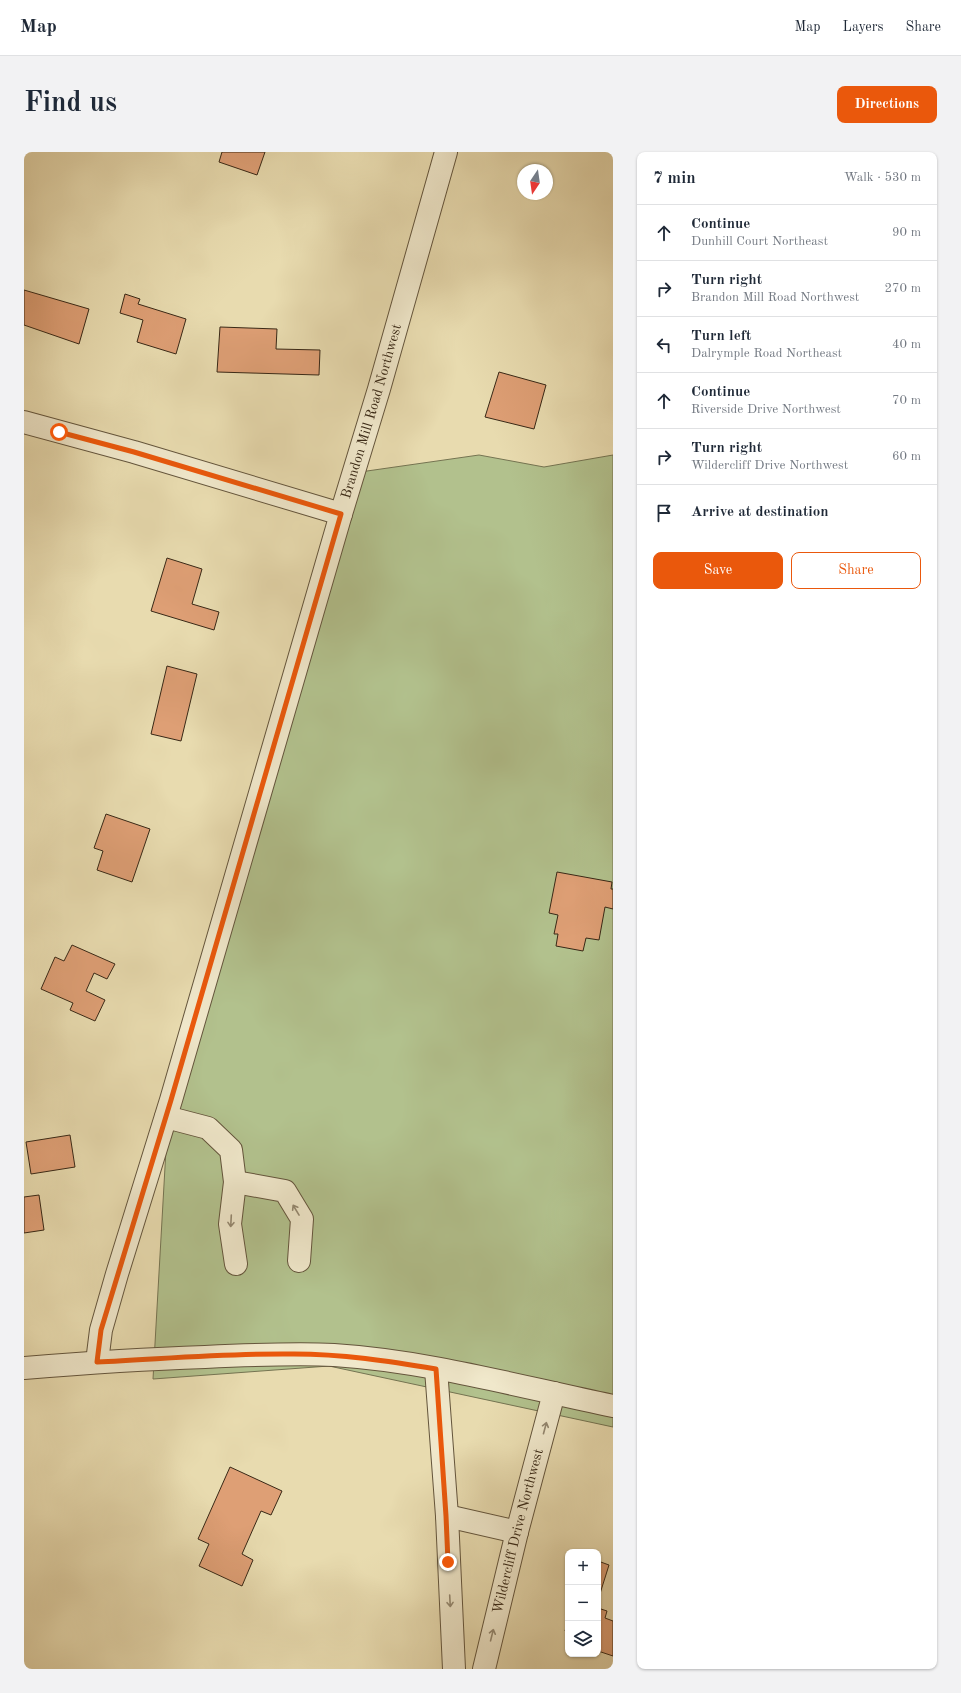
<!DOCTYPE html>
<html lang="en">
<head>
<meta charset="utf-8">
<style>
  body { margin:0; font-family:"Old Standard TT",serif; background:#f2f2f3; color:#1f2937 }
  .controls { position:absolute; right:12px; bottom:12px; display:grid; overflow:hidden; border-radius:8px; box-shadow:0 1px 3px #0004 }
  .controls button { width:36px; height:36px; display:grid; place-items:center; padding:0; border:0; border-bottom:1px solid #e0e1e3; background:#fff; color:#1f2937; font:20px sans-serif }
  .compass { position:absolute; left:493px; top:12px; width:36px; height:36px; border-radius:50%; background:#fff; box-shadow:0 1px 3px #0004; rotate:193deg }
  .stop { position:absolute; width:12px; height:12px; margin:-9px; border:3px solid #ea580c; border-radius:50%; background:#fff }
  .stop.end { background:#ea580c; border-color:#fff; box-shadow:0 1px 4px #0008 }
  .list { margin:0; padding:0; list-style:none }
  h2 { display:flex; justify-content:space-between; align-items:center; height:52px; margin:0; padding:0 16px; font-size:17px }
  h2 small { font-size:13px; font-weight:400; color:#747a83 }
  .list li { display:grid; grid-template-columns:26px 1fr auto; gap:12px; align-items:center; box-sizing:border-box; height:56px; padding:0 16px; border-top:1px solid #e0e1e3 }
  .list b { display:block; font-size:15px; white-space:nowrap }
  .list p { margin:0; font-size:13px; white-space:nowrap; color:#747a83 }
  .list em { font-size:13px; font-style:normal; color:#747a83 }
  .actions { display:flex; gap:8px; padding:12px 16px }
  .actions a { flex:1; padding:9px 0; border:1px solid #ea580c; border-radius:8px; text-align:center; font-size:14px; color:#ea580c }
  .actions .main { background:#ea580c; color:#fff }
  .icon { flex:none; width:22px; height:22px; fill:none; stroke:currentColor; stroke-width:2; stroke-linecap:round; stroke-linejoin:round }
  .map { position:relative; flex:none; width:589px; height:1517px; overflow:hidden; border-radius:8px }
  header { display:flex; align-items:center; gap:24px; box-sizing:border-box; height:56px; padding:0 20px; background:#fff; border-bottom:1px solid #e0e1e3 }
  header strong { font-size:19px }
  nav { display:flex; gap:22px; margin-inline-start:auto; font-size:14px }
  .intro { display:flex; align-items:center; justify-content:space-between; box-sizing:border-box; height:96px; padding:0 24px }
  h1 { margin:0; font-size:28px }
  .button { padding:10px 18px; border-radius:8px; background:#ea580c; color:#fff; font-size:14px; font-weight:700 }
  main { display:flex; gap:24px; padding:0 24px }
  aside { flex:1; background:#fff; border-radius:8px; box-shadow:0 1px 3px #0004 }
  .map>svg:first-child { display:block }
  .green { fill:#b2c18d; stroke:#757452 }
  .building { fill:#de9f75; stroke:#382816 }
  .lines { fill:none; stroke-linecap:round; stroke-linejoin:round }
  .minor-casing { stroke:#64553c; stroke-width:24 }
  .minor { stroke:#f0e8cb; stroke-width:22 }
  .oneway { stroke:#948870 }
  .route { stroke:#ea580c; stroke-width:5 }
  .labels { text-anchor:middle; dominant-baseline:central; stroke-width:4; stroke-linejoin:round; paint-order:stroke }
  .street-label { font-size:14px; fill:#382816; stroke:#f0e8cb }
</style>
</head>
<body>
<header>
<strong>Map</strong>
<nav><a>Map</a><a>Layers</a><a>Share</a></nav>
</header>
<div class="intro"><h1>Find us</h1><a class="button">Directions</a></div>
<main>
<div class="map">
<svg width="589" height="1517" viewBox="0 0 589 1517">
  <rect width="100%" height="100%" fill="#e8dbaf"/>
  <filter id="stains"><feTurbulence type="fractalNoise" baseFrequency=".005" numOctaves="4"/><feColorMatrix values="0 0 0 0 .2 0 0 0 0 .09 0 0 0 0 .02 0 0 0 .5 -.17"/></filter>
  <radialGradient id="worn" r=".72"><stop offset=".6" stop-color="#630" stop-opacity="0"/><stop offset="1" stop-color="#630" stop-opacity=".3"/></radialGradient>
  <!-- green -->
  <path class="green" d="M455,303L520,315L589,303V1275L305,1214L129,1227L144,962L336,320Z"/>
  <!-- building -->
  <path class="building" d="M198,0H241L233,23L195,10Z
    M0,138L65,157L55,192L0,173Z
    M101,142L116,147L114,152L162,167L152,202L113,190L119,168L96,161Z
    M196,175L253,177L252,197L296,198L295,223L193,220Z
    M475,220L522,233L510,277L461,265Z
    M143,406L178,417L168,452L195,460L190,478L127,459Z
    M143,514L173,522L157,589L127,582Z
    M82,662L126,677L108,730L73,718L79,699L70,696Z
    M533,720L588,730L587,737H589V757L581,755L575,788L562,786L559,799L532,794L534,782H530L534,763L525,761Z
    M48,793L91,812L83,827L70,821L62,839L81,848L71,869L46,858L49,851L17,837L31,805L40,809Z
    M46,983L51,1015L7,1022L2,990Z
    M15,1043L20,1078L0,1081V1045Z
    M206,1315L258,1339L247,1363L237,1359L218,1402L229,1408L218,1434L175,1414L185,1392L174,1387Z
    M574,1409L585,1413L574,1448Z
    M574,1456L583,1459L581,1466L589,1469V1504L574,1499Z
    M544,1469V1480L541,1479Z"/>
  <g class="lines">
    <defs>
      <g id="minor">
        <path d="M0,270L110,300L317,362"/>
        <path d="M142,965L184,976L207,998L211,1030L206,1072L212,1112"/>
        <path d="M211,1030L261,1039L278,1067L275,1109"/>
        <path id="s1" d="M73,1210L77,1178L93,1122L147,948L317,362L355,237L422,0"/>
        <path d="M0,1216C60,1211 120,1207 181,1205C224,1203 267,1201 310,1203C404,1209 497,1235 589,1254"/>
        <path d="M412,1217L423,1364L430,1517"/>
        <path d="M423,1364L493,1380"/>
        <path id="s2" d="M460,1517L493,1380L530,1241"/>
      </g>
    </defs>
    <!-- minor casing -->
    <use href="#minor" class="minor-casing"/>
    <!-- minor -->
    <use href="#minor" class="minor"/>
  </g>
  <!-- one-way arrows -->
  <defs><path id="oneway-shaft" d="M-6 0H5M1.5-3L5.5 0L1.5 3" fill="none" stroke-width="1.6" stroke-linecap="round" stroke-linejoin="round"/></defs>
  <g class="oneway">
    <use href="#oneway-shaft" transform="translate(272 1058) rotate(-121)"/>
    <use href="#oneway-shaft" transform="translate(207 1069) rotate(93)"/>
    <use href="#oneway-shaft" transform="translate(521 1276) rotate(-75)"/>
    <use href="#oneway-shaft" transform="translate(426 1449) rotate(87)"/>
    <use href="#oneway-shaft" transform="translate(468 1483) rotate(-76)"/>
  </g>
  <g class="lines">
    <!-- route -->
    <path class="route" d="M35,280L110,300L317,362L147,948L77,1178L73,1210C139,1207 204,1201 270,1202C318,1202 365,1209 412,1217L422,1364L424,1410"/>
  </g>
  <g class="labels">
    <!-- street labels -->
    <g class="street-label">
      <text stroke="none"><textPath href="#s1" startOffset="990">Brandon Mill Road Northwest</textPath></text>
      <text stroke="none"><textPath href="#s2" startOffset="142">Wildercliff Drive Northwest</textPath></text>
    </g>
  </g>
  <rect width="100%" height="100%" filter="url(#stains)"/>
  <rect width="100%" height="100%" fill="url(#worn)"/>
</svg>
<div class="controls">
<button>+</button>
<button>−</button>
<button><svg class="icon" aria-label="layers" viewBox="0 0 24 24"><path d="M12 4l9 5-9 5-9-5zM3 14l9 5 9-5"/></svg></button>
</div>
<svg class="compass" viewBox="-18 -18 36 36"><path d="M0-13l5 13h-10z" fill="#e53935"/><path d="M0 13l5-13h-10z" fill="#747a83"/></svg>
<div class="stop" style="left:35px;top:280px"></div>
<div class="stop end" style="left:424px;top:1410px"></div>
</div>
<aside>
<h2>7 min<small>Walk · 530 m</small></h2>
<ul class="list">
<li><svg class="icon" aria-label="ahead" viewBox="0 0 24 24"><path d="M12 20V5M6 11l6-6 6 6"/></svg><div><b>Continue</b><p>Dunhill Court Northeast</p></div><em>90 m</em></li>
<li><svg class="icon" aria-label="right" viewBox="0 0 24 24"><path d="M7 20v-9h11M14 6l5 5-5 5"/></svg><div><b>Turn right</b><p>Brandon Mill Road Northwest</p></div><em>270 m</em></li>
<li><svg class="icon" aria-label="left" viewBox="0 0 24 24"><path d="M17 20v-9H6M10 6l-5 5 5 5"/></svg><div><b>Turn left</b><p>Dalrymple Road Northeast</p></div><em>40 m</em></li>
<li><svg class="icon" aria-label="ahead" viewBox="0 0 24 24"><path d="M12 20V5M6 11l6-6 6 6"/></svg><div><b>Continue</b><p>Riverside Drive Northwest</p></div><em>70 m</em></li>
<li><svg class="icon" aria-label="right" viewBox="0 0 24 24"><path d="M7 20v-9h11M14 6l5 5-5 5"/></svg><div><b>Turn right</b><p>Wildercliff Drive Northwest</p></div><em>60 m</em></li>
<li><svg class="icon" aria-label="arrive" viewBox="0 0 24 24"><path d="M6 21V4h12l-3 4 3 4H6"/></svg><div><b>Arrive at destination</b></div></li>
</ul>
<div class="actions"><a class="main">Save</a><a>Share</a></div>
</aside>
</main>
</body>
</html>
